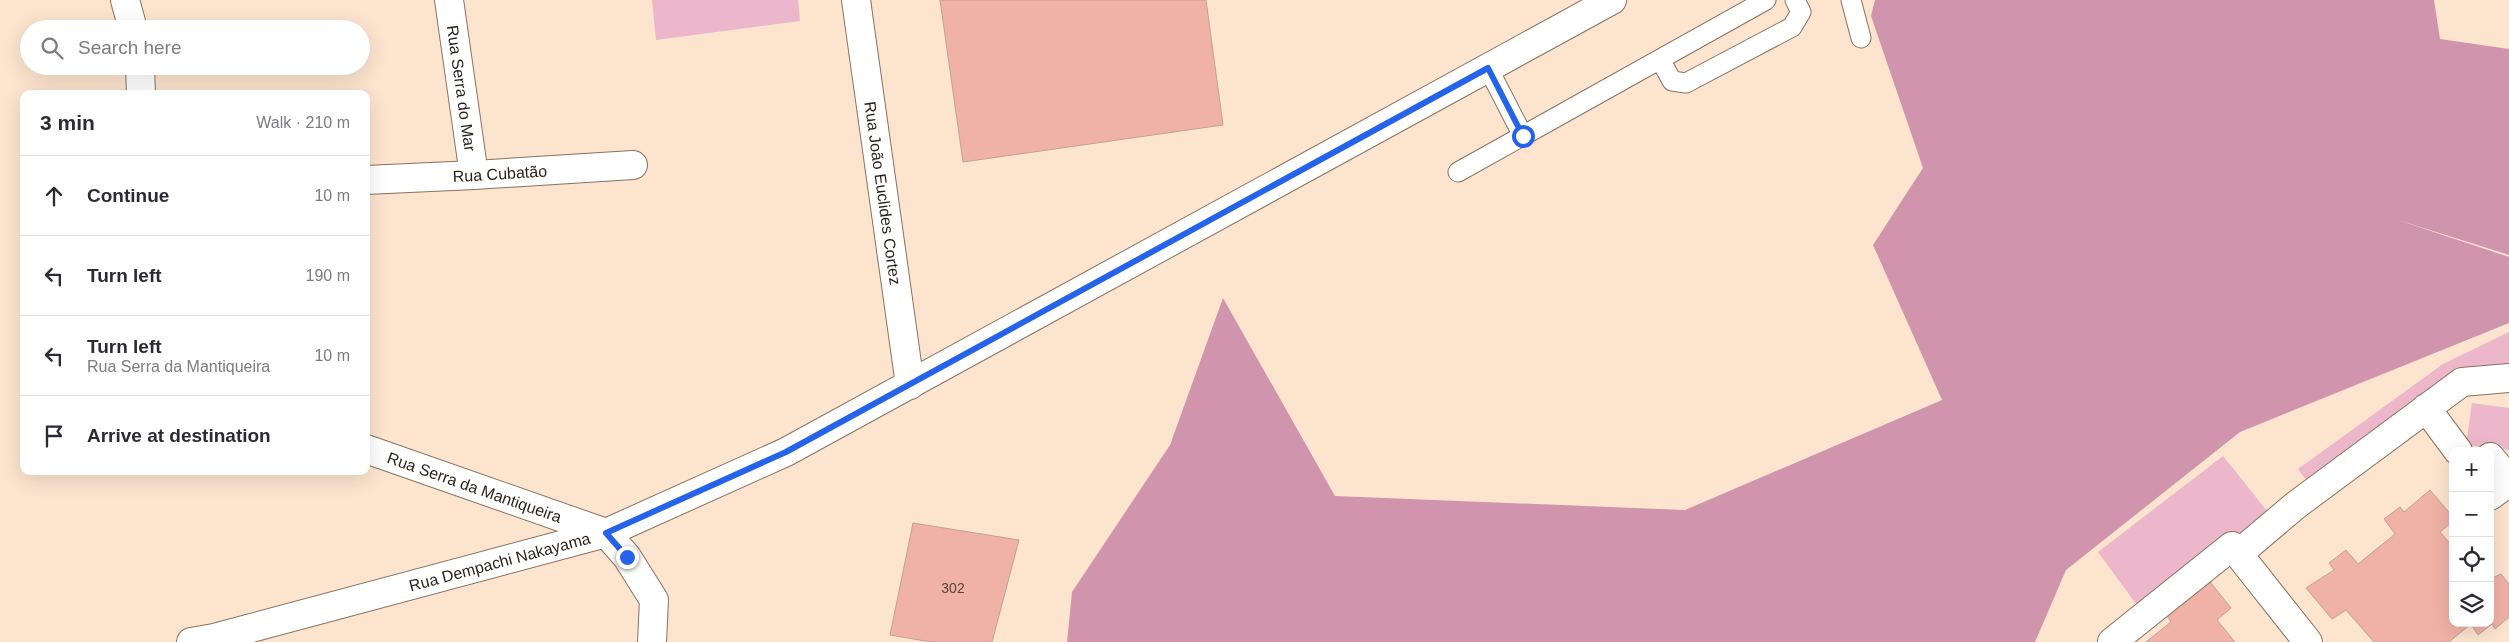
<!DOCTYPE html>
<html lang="en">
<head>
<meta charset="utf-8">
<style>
  body { margin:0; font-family:Arial,sans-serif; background:#f7f7f7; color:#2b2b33 }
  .controls { position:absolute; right:15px; bottom:15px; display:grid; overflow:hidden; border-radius:10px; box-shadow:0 5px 20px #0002 }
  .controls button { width:45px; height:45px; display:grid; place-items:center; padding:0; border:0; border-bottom:1px solid #e1e1e2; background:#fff; color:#2b2b33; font:25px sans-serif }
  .stop { position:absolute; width:15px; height:15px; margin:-11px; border:4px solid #2563eb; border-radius:50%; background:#fff }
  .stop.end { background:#2563eb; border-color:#fff; box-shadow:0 1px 5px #0008 }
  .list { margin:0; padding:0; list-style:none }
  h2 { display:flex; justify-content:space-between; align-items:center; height:65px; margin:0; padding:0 20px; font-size:21px }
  h2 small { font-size:16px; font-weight:400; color:#7c7c81 }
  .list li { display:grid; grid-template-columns:32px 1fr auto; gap:15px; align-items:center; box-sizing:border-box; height:80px; padding:0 20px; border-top:1px solid #e1e1e2 }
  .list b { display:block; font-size:19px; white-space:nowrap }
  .list p { margin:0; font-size:16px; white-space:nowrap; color:#7c7c81 }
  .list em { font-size:16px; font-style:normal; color:#7c7c81 }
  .icon { flex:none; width:28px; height:28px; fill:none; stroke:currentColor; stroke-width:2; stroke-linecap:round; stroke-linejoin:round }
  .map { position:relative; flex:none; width:2509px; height:642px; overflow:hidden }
  .search { position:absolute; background:#fff; box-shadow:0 5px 20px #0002; left:20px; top:20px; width:350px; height:55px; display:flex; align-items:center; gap:12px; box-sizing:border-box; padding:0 18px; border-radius:28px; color:#7c7c81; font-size:19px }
  .panel { position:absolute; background:#fff; box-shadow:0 5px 20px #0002; left:20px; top:90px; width:350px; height:385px; border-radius:10px }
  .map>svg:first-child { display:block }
  .green { fill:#ecb7cb }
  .forest { fill:#d095ac }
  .building { fill:#f0b1a7; stroke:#c0a09b }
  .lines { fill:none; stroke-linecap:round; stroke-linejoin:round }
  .lane-casing { stroke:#87725f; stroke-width:21 }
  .street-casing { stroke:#87725f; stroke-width:30 }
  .secondary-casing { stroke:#87725f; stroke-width:30 }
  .lane { stroke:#fff; stroke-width:19 }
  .street { stroke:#fff; stroke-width:28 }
  .secondary { stroke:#fff; stroke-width:28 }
  .route { stroke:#2563eb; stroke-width:6 }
  .labels { text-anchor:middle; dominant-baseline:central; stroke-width:4; stroke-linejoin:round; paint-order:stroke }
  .number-label { font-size:14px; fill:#5a443b }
  .street-label { font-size:16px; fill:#281f17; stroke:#fce4cf }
</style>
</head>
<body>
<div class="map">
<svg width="2509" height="642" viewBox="0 0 2509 642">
  <rect width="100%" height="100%" fill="#fce4cf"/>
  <!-- green -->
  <path class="green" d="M652,0H798L800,21L656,40Z
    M2509,332V373L2459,378L2312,488L2298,469L2443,364Z
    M2472,403L2509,408V450L2466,445Z
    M2223,456L2268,512L2142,612L2098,552Z"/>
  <!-- forest -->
  <path class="forest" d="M1875,0H2434L2440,39L2509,49V255L2395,219L2509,257V323L2240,432L2066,570L2035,642H1067L1072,592L1170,445L1223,298L1335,496L1685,510L1942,400L1873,245L1923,168L1871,16Z"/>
  <!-- building -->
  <path class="building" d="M940,0H1206L1223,125L963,162Z
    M2430,490L2453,517V521L2440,532L2453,547V623H2490V579L2501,574L2509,584V617L2495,629L2492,624L2478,635L2471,624L2449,642H2374L2346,610L2332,619L2306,588L2334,570L2329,563L2346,550L2358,564L2395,534L2384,519L2400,507L2404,512Z
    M913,523L1019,540L992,642H931L890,635Z
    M2207,578L2231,608L2217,620L2235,642H2146L2171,622L2161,606Z"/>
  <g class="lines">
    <defs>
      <path id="lane" d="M1851,0L1861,38
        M1660,59L1672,81L1686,83L1792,27L1801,12L1795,0
        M1488,68L1523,136
        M1458,172L1766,0"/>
      <g id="street">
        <path d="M125,0L133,29"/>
        <path id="s1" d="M449,0L474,175"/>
        <path id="s2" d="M856,0L910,385"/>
        <path d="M140,66L141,94"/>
        <path id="s3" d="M366,180L474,175L633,165"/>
        <path d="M2426,408L2458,451"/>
        <path id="s4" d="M366,449L606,533L627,557L654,600L652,642"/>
        <path d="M2490,457L2509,480"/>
        <path d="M2490,496L2509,482"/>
        <path d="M2238,554L2296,505L2462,382L2509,378"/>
        <path d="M2112,642L2232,546L2308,642"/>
      </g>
      <g id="secondary">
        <path id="s5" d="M191,642L214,638L606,533L786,452L1612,0"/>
      </g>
    </defs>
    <!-- lane casing -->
    <use href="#lane" class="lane-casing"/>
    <!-- street casing -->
    <use href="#street" class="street-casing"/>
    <!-- secondary casing -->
    <use href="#secondary" class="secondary-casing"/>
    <!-- lane -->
    <use href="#lane" class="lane"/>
    <!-- street -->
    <use href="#street" class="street"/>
    <!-- secondary -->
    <use href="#secondary" class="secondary"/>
  </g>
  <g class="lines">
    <!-- route -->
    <path class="route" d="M627,557L606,533L786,452L1488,68L1523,136"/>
  </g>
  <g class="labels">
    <!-- number labels -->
    <g class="number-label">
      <text x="953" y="588">302</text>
    </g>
    <!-- street labels -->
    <g class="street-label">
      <text stroke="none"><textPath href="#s1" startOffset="89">Rua Serra do Mar</textPath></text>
      <text stroke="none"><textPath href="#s3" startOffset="134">Rua Cubatão</textPath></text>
      <text stroke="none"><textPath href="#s2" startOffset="195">Rua João Euclides Cortez</textPath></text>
      <text stroke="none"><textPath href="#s4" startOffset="115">Rua Serra da Mantiqueira</textPath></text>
      <text stroke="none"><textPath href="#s5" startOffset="319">Rua Dempachi Nakayama</textPath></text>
    </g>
  </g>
</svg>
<div class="controls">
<button>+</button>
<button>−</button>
<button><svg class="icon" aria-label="locate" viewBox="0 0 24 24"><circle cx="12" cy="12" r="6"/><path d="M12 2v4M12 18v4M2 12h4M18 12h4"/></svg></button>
<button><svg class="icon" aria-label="layers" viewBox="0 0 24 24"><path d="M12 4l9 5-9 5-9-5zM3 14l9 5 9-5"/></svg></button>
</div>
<div class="stop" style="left:1523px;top:136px"></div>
<div class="stop end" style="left:627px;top:557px"></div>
<div class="search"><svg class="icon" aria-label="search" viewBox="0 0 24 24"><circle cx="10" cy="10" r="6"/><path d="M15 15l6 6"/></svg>Search here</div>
<section class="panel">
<h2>3 min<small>Walk · 210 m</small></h2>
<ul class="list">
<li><svg class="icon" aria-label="ahead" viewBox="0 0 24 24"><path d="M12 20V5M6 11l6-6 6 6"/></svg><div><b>Continue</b></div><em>10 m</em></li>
<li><svg class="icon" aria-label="left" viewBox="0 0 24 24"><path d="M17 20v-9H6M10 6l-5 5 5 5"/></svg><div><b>Turn left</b></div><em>190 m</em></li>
<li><svg class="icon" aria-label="left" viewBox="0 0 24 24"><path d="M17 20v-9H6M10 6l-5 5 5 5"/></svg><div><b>Turn left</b><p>Rua Serra da Mantiqueira</p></div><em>10 m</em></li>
<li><svg class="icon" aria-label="arrive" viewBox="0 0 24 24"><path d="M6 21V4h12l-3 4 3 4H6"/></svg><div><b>Arrive at destination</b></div></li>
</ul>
</section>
</div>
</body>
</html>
